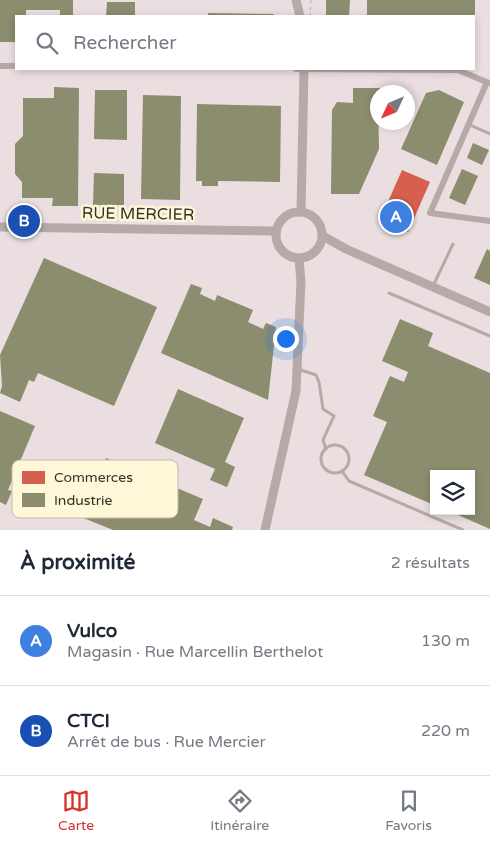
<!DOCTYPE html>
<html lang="fr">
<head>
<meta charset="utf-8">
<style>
  body { margin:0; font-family:"Varela Round",sans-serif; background:#f6f6f7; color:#1f2937 }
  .controls { position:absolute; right:15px; bottom:15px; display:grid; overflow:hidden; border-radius:0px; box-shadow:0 2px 8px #0003 }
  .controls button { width:45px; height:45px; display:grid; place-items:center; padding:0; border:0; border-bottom:1px solid #e0e1e3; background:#fff; color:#1f2937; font:25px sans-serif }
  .compass { position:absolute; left:370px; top:85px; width:45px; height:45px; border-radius:50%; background:#fff; box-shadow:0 2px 8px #0003; rotate:226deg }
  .you { position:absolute; left:285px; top:338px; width:18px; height:18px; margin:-12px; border:4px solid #fff; border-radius:50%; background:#1a73e8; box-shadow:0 0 0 8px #1a73e833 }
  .badge { display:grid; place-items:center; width:32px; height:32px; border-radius:50%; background:#d93025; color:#fff; font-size:16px; font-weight:700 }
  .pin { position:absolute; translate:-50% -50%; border:2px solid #fff; box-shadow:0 1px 5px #0006 }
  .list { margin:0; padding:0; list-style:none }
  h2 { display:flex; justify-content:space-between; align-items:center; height:65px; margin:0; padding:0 20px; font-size:21px }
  h2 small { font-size:16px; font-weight:400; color:#747a83 }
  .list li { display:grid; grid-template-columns:32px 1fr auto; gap:15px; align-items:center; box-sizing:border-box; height:90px; padding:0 20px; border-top:1px solid #e0e1e3 }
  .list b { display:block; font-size:19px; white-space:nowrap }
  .list p { margin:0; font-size:16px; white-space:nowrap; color:#747a83 }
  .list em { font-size:16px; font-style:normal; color:#747a83 }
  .icon { flex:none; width:28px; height:28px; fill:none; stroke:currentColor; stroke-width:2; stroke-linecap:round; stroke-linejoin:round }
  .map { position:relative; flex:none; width:490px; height:530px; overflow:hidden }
  .search { position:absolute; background:#fff; box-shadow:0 2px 8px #0003; left:15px; right:15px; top:15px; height:55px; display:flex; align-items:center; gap:12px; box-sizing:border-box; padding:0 18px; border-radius:0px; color:#747a83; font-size:19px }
  .sheet { height:245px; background:#fff }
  nav { display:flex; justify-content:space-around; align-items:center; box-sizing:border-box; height:70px; border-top:1px solid #e0e1e3; background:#fff; font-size:14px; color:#747a83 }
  nav a { display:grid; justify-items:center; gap:2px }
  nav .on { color:#d93025 }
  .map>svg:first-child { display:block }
  .industrial { fill:#eadee0; fill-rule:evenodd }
  .shops { fill:#d6604d }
  .industry { fill:#8c8c6e }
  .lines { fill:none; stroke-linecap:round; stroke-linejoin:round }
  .path { stroke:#aca49e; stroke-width:1; stroke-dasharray:2.5 4; stroke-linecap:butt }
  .service { stroke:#b5aaa7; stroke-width:3 }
  .minor { stroke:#b5aaa7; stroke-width:6 }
  .tertiary { stroke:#b5aaa7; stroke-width:9 }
  .labels { text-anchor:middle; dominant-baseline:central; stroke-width:5; stroke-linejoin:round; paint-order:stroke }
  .street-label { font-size:16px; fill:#343226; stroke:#fef8d8 }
  .key { fill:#fef8d8; stroke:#c1bda3; stroke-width:1 }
  .key-label { font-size:14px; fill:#343226 }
</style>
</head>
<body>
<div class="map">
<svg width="490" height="530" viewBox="0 0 490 530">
  <rect width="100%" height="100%" fill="#e8e5d3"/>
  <!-- industrial -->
  <path class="industrial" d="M0,0H490V530H0ZM16,16H474V69H16ZM378,92H408V122H378ZM434,474H471V511H434Z"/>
  <!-- shops -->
  <path class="shops" d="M402,170L430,182L408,232L380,220Z"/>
  <!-- industry -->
  <path class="industry" d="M0,0H73V16H60V10H26V16H16V42H0Z
    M326,0H350L349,16H326Z
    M367,0H475V16H367Z
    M107,2H135V16H106Z
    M208,13L274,14V16H208Z
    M54,87L79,88L78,206H52L53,198H22V182L15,174V144L23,136V98H54Z
    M353,88H380V92H378L379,149L359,194H331L332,110L337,102L353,103Z
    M95,90H127V140L94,139Z
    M439,90L464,102L437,165L401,149L426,93Z
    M143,95L181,96L180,200L141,199Z
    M197,104L281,106L280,182L218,181V186H202V181H196Z
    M473,143L489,150L482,165L467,158Z
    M462,169L478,176L465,205L449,198Z
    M94,173L124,174V205H93Z
    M487,249L490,251V285L474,278Z
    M44,258L157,307L114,406L38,373L34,382L29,380L20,402L0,393L2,386L0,355Z
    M191,284L202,288L200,294L215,301L217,295L253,310L248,322L263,329L266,323L276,327L268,400L161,353Z
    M400,319L433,333L428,346L490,373V529L449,511H471V474H434V505L364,475L387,422L373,416L390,376L404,382L408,372L382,361Z
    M178,389L244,418L225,462L235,467L227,487L210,480L215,469L155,443Z
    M0,411L35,426L8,490L12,491L6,505L0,502Z
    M106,458L203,499L194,520L210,527L213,518L233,527L232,530H113L81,517Z"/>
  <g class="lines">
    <!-- path -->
    <path class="path" d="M310,16L311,0"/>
    <!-- service -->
    <path class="service" d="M470,125L490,134
      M433,286L453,244
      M389,293L490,336
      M298,369L316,375L319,382L323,409L334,416L323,440L326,449
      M321 459a14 14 0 1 1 28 0a14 14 0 1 1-28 0Z
      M342,471L349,481L463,530"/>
    <!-- minor -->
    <path class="minor" d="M0,66H16
      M296,69L458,70L489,83
      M487,82L430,213L490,221"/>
    <!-- tertiary -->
    <path class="tertiary" d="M296,0L300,16
      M276 235a23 23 0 1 1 46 0a23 23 0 1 1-46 0Z
      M301,212L304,69
      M0,227L276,231
      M323,236L346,249L490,312
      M265,530L296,391L301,281L299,259"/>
  </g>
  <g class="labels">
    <!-- street labels -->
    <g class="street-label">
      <text transform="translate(138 214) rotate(1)">RUE MERCIER</text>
    </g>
  </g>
  <!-- legend -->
  <rect x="12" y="460" width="166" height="58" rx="8" class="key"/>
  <rect x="22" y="471" width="23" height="13" fill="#d6604d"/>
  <rect x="22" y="493" width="23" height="14" fill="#8c8c6e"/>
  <g class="key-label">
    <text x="54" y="482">Commerces</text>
    <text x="54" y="505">Industrie</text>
  </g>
</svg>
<div class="controls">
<button><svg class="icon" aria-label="layers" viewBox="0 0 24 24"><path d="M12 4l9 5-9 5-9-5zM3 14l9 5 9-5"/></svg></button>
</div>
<svg class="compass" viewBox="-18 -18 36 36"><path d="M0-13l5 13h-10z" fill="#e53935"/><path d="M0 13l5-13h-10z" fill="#747a83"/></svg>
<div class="you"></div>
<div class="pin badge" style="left:396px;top:217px;background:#3f7fe0">A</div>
<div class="pin badge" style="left:24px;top:221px;background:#1a4fb4">B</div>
<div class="search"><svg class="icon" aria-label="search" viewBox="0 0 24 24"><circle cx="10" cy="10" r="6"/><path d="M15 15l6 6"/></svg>Rechercher</div>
</div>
<section class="sheet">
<h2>À proximité<small>2 résultats</small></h2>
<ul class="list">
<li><span class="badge" style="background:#3f7fe0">A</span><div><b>Vulco</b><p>Magasin · Rue Marcellin Berthelot</p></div><em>130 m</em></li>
<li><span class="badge" style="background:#1a4fb4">B</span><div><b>CTCI</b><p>Arrêt de bus · Rue Mercier</p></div><em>220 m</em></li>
</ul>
</section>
<nav>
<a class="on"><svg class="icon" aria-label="map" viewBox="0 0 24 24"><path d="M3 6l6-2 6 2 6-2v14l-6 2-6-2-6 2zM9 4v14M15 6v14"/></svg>Carte</a>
<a><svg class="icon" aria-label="directions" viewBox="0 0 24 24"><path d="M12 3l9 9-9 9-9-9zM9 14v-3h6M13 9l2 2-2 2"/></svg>Itinéraire</a>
<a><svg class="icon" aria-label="saved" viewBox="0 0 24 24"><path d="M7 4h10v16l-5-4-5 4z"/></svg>Favoris</a>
</nav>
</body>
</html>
